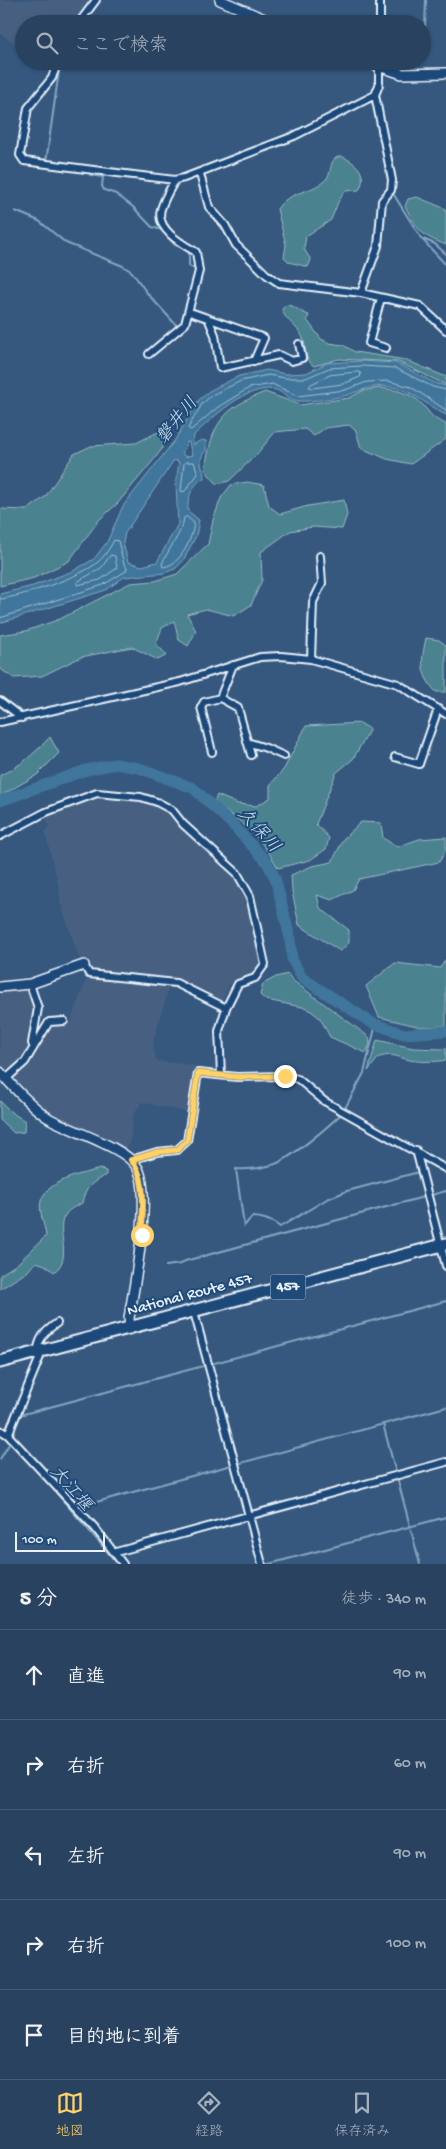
<!DOCTYPE html>
<html lang="ja">
<head>
<meta charset="utf-8">
<style>
  body { margin:0; font-family:"Gochi Hand","Klee One",sans-serif; background:#344d68; color:#f1f3f6 }
  .scale { position:absolute; left:15px; bottom:12px; width:90px; box-sizing:border-box; padding-left:5px; border:2px solid #e8f1f8; border-top:0; font-size:14px; line-height:18px; white-space:nowrap; color:#e8f1f8; -webkit-text-stroke:4px #1f4a7a; paint-order:stroke }
  .stop { position:absolute; width:15px; height:15px; margin:-11px; border:4px solid #ffd166; border-radius:50%; background:#fff }
  .stop.end { background:#ffd166; border-color:#fff; box-shadow:0 1px 5px #0008 }
  .list { margin:0; padding:0; list-style:none }
  h2 { display:flex; justify-content:space-between; align-items:center; height:65px; margin:0; padding:0 20px; font-size:21px }
  h2 small { font-size:16px; font-weight:400; color:#a5b0bd }
  .list li { display:grid; grid-template-columns:32px 1fr auto; gap:15px; align-items:center; box-sizing:border-box; height:90px; padding:0 20px; border-top:1px solid #445b74 }
  .list b { display:block; font-size:19px; white-space:nowrap }
  .list em { font-size:16px; font-style:normal; color:#a5b0bd }
  .icon { flex:none; width:28px; height:28px; fill:none; stroke:currentColor; stroke-width:2; stroke-linecap:round; stroke-linejoin:round }
  .map { position:relative; flex:none; width:446px; height:1564px; overflow:hidden }
  .search { position:absolute; background:#28425f; box-shadow:0 1px 4px #0004; left:15px; right:15px; top:15px; height:55px; display:flex; align-items:center; gap:12px; box-sizing:border-box; padding:0 18px; border-radius:28px; color:#a5b0bd; font-size:19px }
  .sheet { height:515px; background:#28425f }
  nav { display:flex; justify-content:space-around; align-items:center; box-sizing:border-box; height:70px; border-top:1px solid #445b74; background:#28425f; font-size:14px; color:#a5b0bd }
  nav a { display:grid; justify-items:center; gap:2px }
  nav .on { color:#ffd166 }
  .map>svg:first-child { display:block }
  .built { fill:#466182 }
  .green { fill:#4c8290; stroke:#9abac4 }
  .water { fill:#3f769b; stroke:#83a7c0; fill-rule:evenodd }
  .lines { fill:none; stroke-linecap:round; stroke-linejoin:round }
  .shore { stroke:#a4c0d3; stroke-width:1 }
  .stream { stroke:#83a7c0; stroke-width:2 }
  .river { stroke:#3f769b; stroke-width:11 }
  .street-casing { stroke:#e8f1f8; stroke-width:10 }
  .secondary-casing { stroke:#e8f1f8; stroke-width:12 }
  .highway-casing { stroke:#e8f1f8; stroke-width:15 }
  .street { stroke:#1f4a7a; stroke-width:6 }
  .secondary { stroke:#1f4a7a; stroke-width:9 }
  .highway { stroke:#1f4a7a; stroke-width:11 }
  .route { stroke:#ffd166; stroke-width:6 }
  .labels { text-anchor:middle; dominant-baseline:central; stroke-width:4; stroke-linejoin:round; paint-order:stroke }
  .shield { fill:#1f4a7a; stroke:#acbfd2; stroke-width:1 }
  .shield-label { font-size:15px; font-weight:bold; fill:#e8f1f8 }
  .street-label { font-size:16px; fill:#e8f1f8; stroke:#1f4a7a }
  .water-label { font-size:18px; font-style:italic; fill:#cfdfea; stroke:#1f4a7a }
</style>
</head>
<body>
<div class="map">
<svg width="446" height="1564" viewBox="0 0 446 1564">
  <rect width="100%" height="100%" fill="#36587f"/>
  <filter id="ink" filterUnits="userSpaceOnUse"><feTurbulence type="fractalNoise" baseFrequency=".02" numOctaves="2"/><feDisplacementMap in="SourceGraphic" scale="10" xChannelSelector="R" yChannelSelector="G"/><feConvolveMatrix kernelMatrix="1 2 1 2 8 2 1 2 1" color-interpolation-filters="sRGB"/></filter>
  <g filter="url(#ink)">
    <!-- built -->
    <path class="built" d="M0,0H92L73,24H24V50L0,33Z
      M96,796L137,799L155,803L171,813L204,849L236,879L247,900L259,959L257,970L252,974L231,982L222,1001L217,1003L176,980L84,971L60,902V892L45,831L49,826L46,816L79,801Z
      M88,976L170,984L154,1038L153,1046L156,1061L196,1066L190,1113L141,1102L133,1116L130,1140L126,1150L72,1124L49,1111L13,1080L50,1024L70,1023Z
      M30,989L36,1010L32,1017L29,1046L21,1059L12,1068L3,1069L0,1065V992Z"/>
    <!-- green -->
    <path class="green" d="M341,156C355,162 369,173 359,190L345,191L338,202L331,220L306,236L304,249L311,260L308,267L289,262L284,257L286,245L277,209C289,190 315,193 327,178C333,169 328,159 341,156Z
      M417,197L446,209V245C420,235 418,231 405,206L408,199Z
      M288,305C297,307 301,313 309,315L307,320L321,339L329,343L343,345L355,352L406,360L446,377V385L398,362L339,359L314,366C302,358 308,347 302,336C297,326 286,321 282,310L284,306Z
      M379,388C394,389 412,393 422,404C432,415 431,418 446,424V439L411,464L387,459L361,448L356,431L349,425L325,428L314,436L305,429L275,432L256,455L229,481L217,484L205,470C212,424 221,409 265,392L300,405L349,398L362,391Z
      M158,432L167,436L162,449L152,462L118,503L99,520L69,561L34,578L0,586V509L27,510L45,497L74,454L91,446L136,443Z
      M247,482L264,485L269,506L280,514L308,506L344,500L347,515L342,529L313,527L290,531L261,552L262,580L251,605L234,616L206,609L187,614L196,631L188,646L179,640L174,621L162,628L156,644L167,655L158,660L132,647L81,657L42,676L14,678L0,669V635L26,631L60,619L130,583L155,581L177,574L208,544L213,520L221,498L231,485Z
      M426,638L439,640L446,645V692H436C419,673 421,661 426,638Z
      M360,723L370,729L353,759L336,773L316,824L329,838L326,849L310,860L278,868C260,836 244,823 214,803L217,795L238,804L256,806L270,798V785L284,769L306,726Z
      M50,737L59,753L37,775L0,796V775C20,767 35,753 50,737Z
      M361,822L381,823L383,838L397,847L419,839L446,837V850L439,862L359,879L353,890L332,900L317,895L320,908L349,930V943L340,951L299,925L292,891L291,875L312,866L332,862L344,838Z
      M446,959V1026L421,1027L379,1017L366,986L395,963L440,968Z
      M288,974L292,980L369,1037L370,1044L366,1053L330,1037L320,1018L307,1008L266,1000L260,995L263,984L276,977Z
      M377,1040L413,1048L442,1049L446,1048V1060C438,1062 419,1062 410,1060C395,1057 396,1053 379,1057L368,1071Z
      M0,1101L11,1112L25,1121L24,1132L14,1133L0,1120Z
      M101,1169L106,1171V1175C92,1182 85,1188 82,1203C77,1206 69,1209 66,1214C53,1229 75,1257 54,1272L45,1265L36,1262L27,1272L0,1289V1275L17,1264L46,1236C45,1226 38,1210 41,1201C46,1181 83,1173 101,1169Z"/>
    <!-- water -->
    <path class="water" d="M361,361L396,363L435,383L446,386V415C430,408 417,394 400,389C380,383 366,388 348,395C337,398 310,402 299,401C289,401 281,389 271,389C241,389 215,416 194,435L193,445L201,440L206,441V450C196,461 204,467 204,478C192,484 187,499 188,511L199,520L196,536L183,561L175,569L164,573L124,577L106,590L0,623V594L33,586L73,571L94,559L107,542L123,506L175,440L198,401L209,391L239,376L267,370L286,374L306,373L327,363ZM187,442H189L192,455L185,457L182,453ZM174,460L179,462L176,484L178,524L157,562L142,566L128,562L123,543L125,533Z"/>
    <g class="lines">
      <!-- shore -->
      <path class="shore" d="M359,372L361,374L360,377L343,384L312,388L309,387L311,384L330,375Z
        M446,390L433,387L395,368L361,366L329,368L306,378H285L268,375L241,381L212,395L202,404L188,428L191,430L218,407L249,388L272,384L298,396L345,390L367,382L388,381L411,387L446,410
        M186,462H194L198,474L184,492L181,491L184,464Z
        M187,517L194,523C192,539 181,565 163,567L162,564C168,549 182,534 184,518Z
        M111,555L115,556L117,568L100,580L77,585V582L101,568Z
        M0,599C21,597 83,576 98,562C104,557 110,548 114,540L118,541L124,564L127,568L126,571L103,585L0,618"/>
      <!-- stream -->
      <path class="stream" d="M422,27H425L426,0
        M398,62V61
        M46,162L60,64
        M90,175L103,177L102,186L104,190L116,194L133,207L152,227L162,230L175,245L183,248
        M394,195L421,238L446,265
        M15,211L39,221L66,243L123,266L132,272L147,293L177,326
        M423,239L435,244L446,254
        M189,251V266L195,269
        M344,1110L364,1073L376,1024
        M341,1114C329,1126 290,1159 275,1164C262,1168 249,1170 236,1169L244,1226L252,1217C263,1217 271,1220 280,1227L327,1199L347,1191L419,1172
        M166,1266L181,1264L185,1261L446,1191
        M280,1294L341,1278
        M383,1424L420,1564
        M0,1434L9,1440
        M0,1459L11,1441L20,1415L446,1301
        M237,1464L446,1407
        M34,1467L118,1564
        M78,1507L232,1465
        M269,1564L446,1517"/>
      <!-- river -->
      <path class="river" d="M0,801L86,770L116,764L139,768L193,788L232,824L267,862L275,878L280,897L290,938L292,959L302,978L372,1023L404,1034L446,1031"/>
      <defs>
        <path id="street" d="M78,24L96,0
          M380,24V0
          M58,61L52,78L28,108L20,155L24,161L117,173L175,180L184,178L294,136L375,95L379,85V61
          M375,95L392,180L391,190L382,201L378,246L361,293L420,306L446,330
          M200,174L209,207L225,225L236,245L267,275L279,283L361,293
          M381,298L369,343L386,348
          M190,312L264,338L254,361
          M208,318L215,335L220,368L279,355L292,361L302,358L299,344
          M149,354L185,324L199,271L196,252C182,244 155,229 161,209C164,199 170,189 175,180
          M311,659L313,602L322,583L320,556
          M220,698L238,708L251,755
          M0,701L22,718
          M0,722L180,682L260,657L281,656L311,659L398,684L446,714
          M247,742L266,748L284,756
          M212,752L201,707L204,702L220,698L233,665
          M395,757L419,764L438,709
          M0,836L46,812L97,793L141,797L157,802L172,810L183,824L237,873L250,896L265,964L255,978L238,984L226,1008L219,1031L221,1074
          M84,965L89,974L176,983L226,1008
          M30,984L38,1008L32,1043L33,1046
          M6,1079L25,1062L49,1022L64,1021
          M416,1150L446,1266
          M131,1160L157,1152L177,1150L187,1141L198,1073L237,1077L285,1076L298,1079L324,1101L446,1169
          M194,1312L262,1564
          M37,1353C39,1338 44,1332 57,1323
          M0,1430L8,1435L95,1528L123,1564
          M8,1435L42,1352
          M116,1552L446,1462"/>
        <path id="secondary" d="M220,0L276,24
          M364,61L402,74L446,73
          M0,987L30,984L84,965
          M0,1072C14,1088 30,1105 47,1117C69,1131 124,1146 137,1167C153,1192 134,1287 129,1318L130,1329"/>
        <path id="highway" d="M0,1362L446,1244"/>
      </defs>
      <!-- street casing -->
      <use href="#street" class="street-casing"/>
      <!-- secondary casing -->
      <use href="#secondary" class="secondary-casing"/>
      <!-- highway casing -->
      <use href="#highway" class="highway-casing"/>
      <!-- street -->
      <use href="#street" class="street"/>
      <!-- secondary -->
      <use href="#secondary" class="secondary"/>
      <!-- highway -->
      <use href="#highway" class="highway"/>
    </g>
  </g>
  <g class="lines" filter="url(#ink)">
    <!-- route -->
    <path class="route" d="M142,1235C142,1211 148,1178 131,1160L157,1152L177,1150L187,1141L198,1073L238,1077L285,1076"/>
  </g>
  <g class="labels">
    <!-- shield labels -->
    <rect class="shield" x="270.5" y="1274.5" width="35" height="25" rx="4"/>
    <g class="shield-label">
      <text x="288" y="1287">457</text>
    </g>
    <!-- street labels -->
    <g class="street-label">
      <text transform="translate(190 1296) rotate(-15)">National Route 457</text>
    </g>
    <!-- water labels -->
    <g class="water-label">
      <text transform="translate(178 421) rotate(-51)">磐井川</text>
      <text transform="translate(258 831) rotate(48)">久保川</text>
      <text transform="translate(70 1489) rotate(49)">大江堰</text>
    </g>
  </g>
</svg>
<div class="scale">100 m</div>
<div class="stop" style="left:142px;top:1235px"></div>
<div class="stop end" style="left:285px;top:1076px"></div>
<div class="search"><svg class="icon" aria-label="search" viewBox="0 0 24 24"><circle cx="10" cy="10" r="6"/><path d="M15 15l6 6"/></svg>ここで検索</div>
</div>
<section class="sheet">
<h2>5 分<small>徒歩 · 340 m</small></h2>
<ul class="list">
<li><svg class="icon" aria-label="ahead" viewBox="0 0 24 24"><path d="M12 20V5M6 11l6-6 6 6"/></svg><div><b>直進</b></div><em>90 m</em></li>
<li><svg class="icon" aria-label="right" viewBox="0 0 24 24"><path d="M7 20v-9h11M14 6l5 5-5 5"/></svg><div><b>右折</b></div><em>60 m</em></li>
<li><svg class="icon" aria-label="left" viewBox="0 0 24 24"><path d="M17 20v-9H6M10 6l-5 5 5 5"/></svg><div><b>左折</b></div><em>90 m</em></li>
<li><svg class="icon" aria-label="right" viewBox="0 0 24 24"><path d="M7 20v-9h11M14 6l5 5-5 5"/></svg><div><b>右折</b></div><em>100 m</em></li>
<li><svg class="icon" aria-label="arrive" viewBox="0 0 24 24"><path d="M6 21V4h12l-3 4 3 4H6"/></svg><div><b>目的地に到着</b></div></li>
</ul>
</section>
<nav>
<a class="on"><svg class="icon" aria-label="map" viewBox="0 0 24 24"><path d="M3 6l6-2 6 2 6-2v14l-6 2-6-2-6 2zM9 4v14M15 6v14"/></svg>地図</a>
<a><svg class="icon" aria-label="directions" viewBox="0 0 24 24"><path d="M12 3l9 9-9 9-9-9zM9 14v-3h6M13 9l2 2-2 2"/></svg>経路</a>
<a><svg class="icon" aria-label="saved" viewBox="0 0 24 24"><path d="M7 4h10v16l-5-4-5 4z"/></svg>保存済み</a>
</nav>
</body>
</html>
